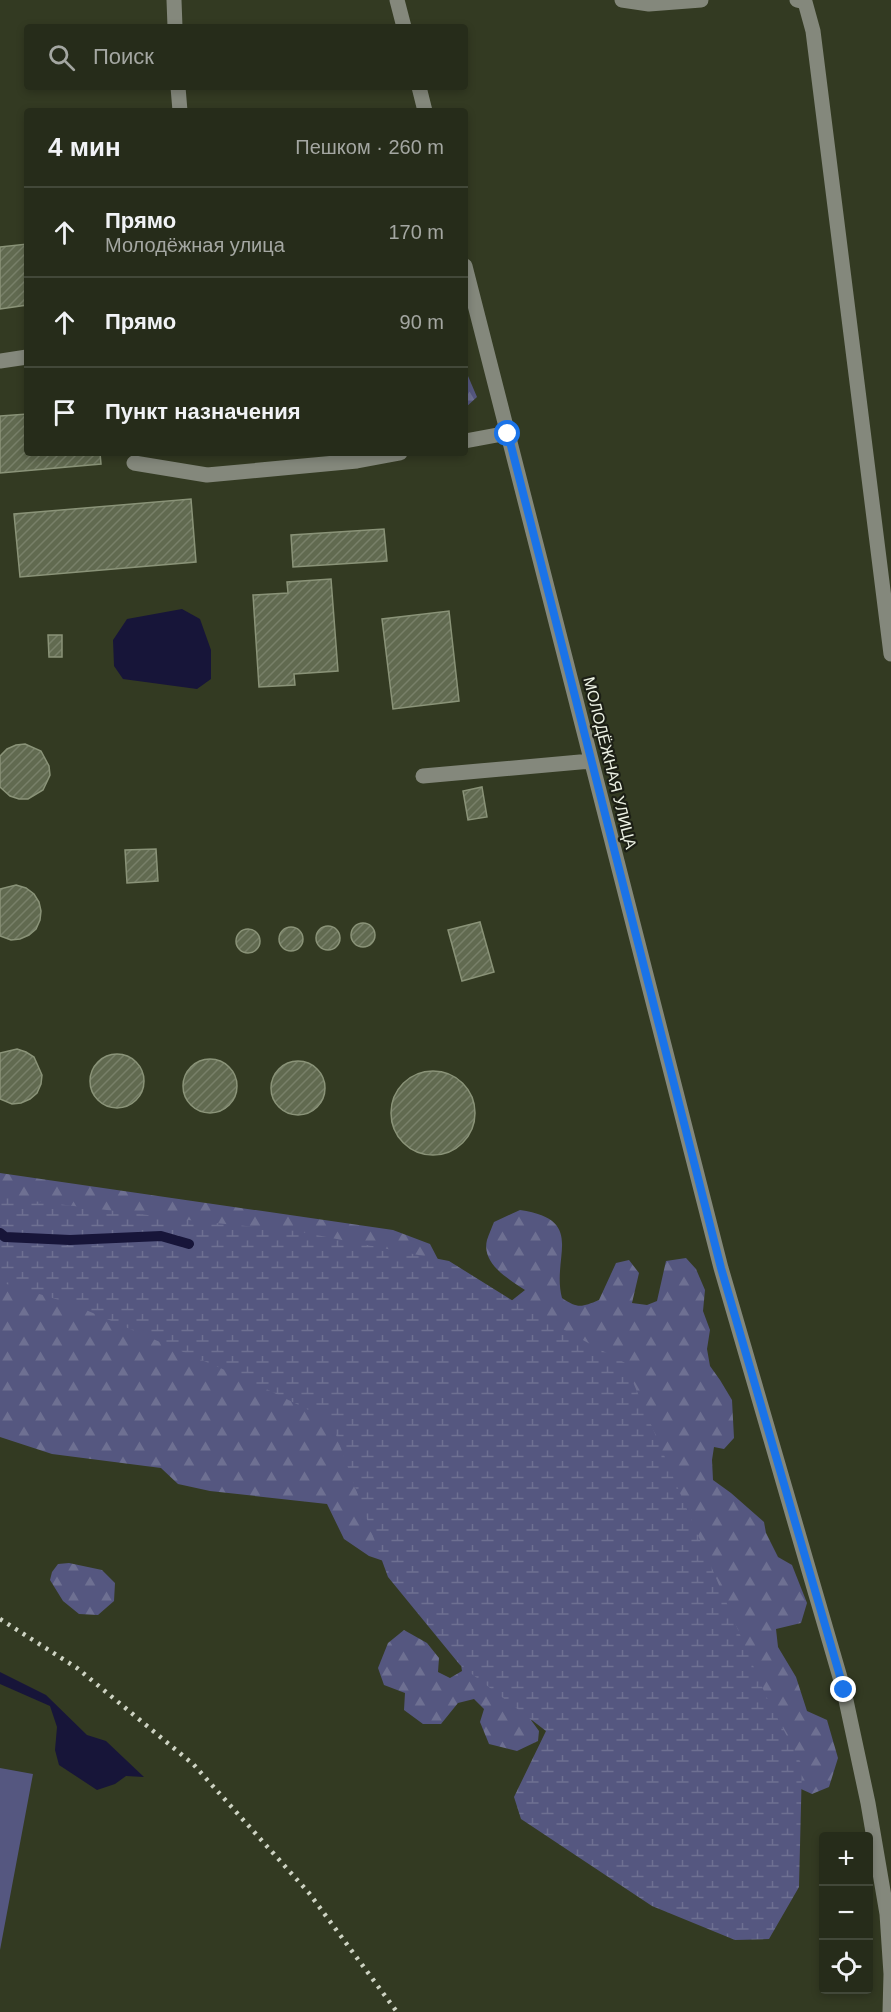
<!DOCTYPE html>
<html lang="ru">
<head>
<meta charset="utf-8">
<style>
  body { margin:0; font-family:Helvetica,sans-serif; background:#2e3423; color:#f1f3f6 }
  .controls { position:absolute; right:18px; bottom:18px; display:grid; overflow:hidden; border-radius:6px; box-shadow:0 3px 9px #0003 }
  .controls button { width:54px; height:54px; display:grid; place-items:center; padding:0; border:0; border-bottom:2px solid #424839; background:#262c1a; color:#f1f3f6; font:30px sans-serif }
  .stop { position:absolute; width:18px; height:18px; margin:-14px; border:4px solid #1a73e8; border-radius:50%; background:#fff }
  .stop.end { background:#1a73e8; border-color:#fff; box-shadow:0 2px 6px #0008 }
  .list { margin:0; padding:0; list-style:none }
  h2 { display:flex; justify-content:space-between; align-items:center; height:78px; margin:0; padding:0 24px; font-size:26px }
  h2 small { font-size:20px; font-weight:400; color:#a4a7a2 }
  .list li { display:grid; grid-template-columns:39px 1fr auto; gap:18px; align-items:center; box-sizing:border-box; height:90px; padding:0 24px; border-top:2px solid #424839 }
  .list b { display:block; font-size:22px; white-space:nowrap }
  .list p { margin:0; font-size:20px; white-space:nowrap; color:#a4a7a2 }
  .list em { font-size:20px; font-style:normal; color:#a4a7a2 }
  .icon { flex:none; width:33px; height:33px; fill:none; stroke:currentColor; stroke-width:2; stroke-linecap:round; stroke-linejoin:round }
  .map { position:relative; flex:none; width:891px; height:2012px; overflow:hidden }
  .search { position:absolute; background:#262c1a; box-shadow:0 3px 9px #0003; left:24px; top:24px; width:444px; height:66px; display:flex; align-items:center; gap:15px; box-sizing:border-box; padding:0 21px; border-radius:6px; color:#a4a7a2; font-size:22px }
  .panel { position:absolute; background:#262c1a; box-shadow:0 3px 9px #0003; left:24px; top:108px; width:444px; height:348px; border-radius:6px }
  .map>svg:first-child { display:block }
  .green { fill:#555780 }
  .forest { fill:url(#forest-firs) }
  .wetland { fill:url(#wetland-marsh) }
  .water { fill:#171539 }
  .lines { fill:none; stroke-linecap:round; stroke-linejoin:round }
  .stream { stroke:#171539; stroke-width:10 }
  .building { fill:url(#building-hatch); stroke:#8a9378; stroke-width:1.5 }
  .minor { stroke:#84887c; stroke-width:15 }
  .rail { stroke:#ced3c3; stroke-width:4.5; stroke-dasharray:3 6; stroke-linecap:butt }
  .route { stroke:#1a73e8; stroke-width:8 }
  .labels { text-anchor:middle; dominant-baseline:central; stroke-width:4.5; stroke-linejoin:round; paint-order:stroke }
  .street-label { font-size:16px; fill:#eef3e5; stroke:#1c1f15 }
</style>
</head>
<body>
<div class="map">
<svg width="891" height="2012" viewBox="0 0 891 2012">
  <defs>
    <pattern id="forest-firs" width="22" height="20" patternUnits="userSpaceOnUse" patternTransform="scale(1.5)"><rect width="22" height="20" fill="#555780"/><path d="M5 1l3.5 6h-7zM16 11l3.5 6h-7z" fill="#6e7092"/></pattern>
    <pattern id="wetland-marsh" width="20" height="14" patternUnits="userSpaceOnUse" patternTransform="scale(1.5)"><rect width="20" height="14" fill="#555780"/><path d="M1 5h8M5 5V1M11 12h8M15 12V8" fill="none" stroke="#6e7092"/></pattern>
    <pattern id="building-hatch" width="6" height="6" patternUnits="userSpaceOnUse" patternTransform="scale(1.5)"><rect width="6" height="6" fill="#616a50"/><path d="M-1 1l2-2M0 6l6-6M5 7l2-2" fill="none" stroke="#788069"/></pattern>
  </defs>
  <rect width="100%" height="100%" fill="#333a22"/>
  <!-- green -->
  <path class="green" d="M0,1768L33,1774L0,1950Z"/>
  <!-- forest -->
  <path class="forest" d="M465,369L477,397L465,408Z
    M0,1173L393,1230L430,1244L456,1294L294,1345L549,1704L531,1720L539,1731L538,1741L517,1751L489,1744L480,1722L484,1709L474,1699L458,1703L441,1724H423L404,1710L405,1693L384,1685L378,1668L388,1643L404,1630L427,1643L439,1658L438,1672L450,1678L462,1671L458,1645L416,1572L369,1556L344,1539L327,1504L210,1491L178,1484L161,1468L52,1454L0,1437Z
    M520,1210C587,1220 551,1256 562,1298C578,1309 582,1307 599,1300L616,1263L629,1260L639,1273L632,1303L647,1305L657,1301L666,1261L686,1258L696,1269L705,1290L703,1311L710,1330L707,1349L710,1366L720,1380L732,1400L734,1438L724,1449L714,1447L712,1460L713,1480L731,1493L764,1522L766,1533L778,1557L792,1565L807,1603L801,1623L776,1629L778,1647L796,1677L807,1711L827,1720L838,1758L829,1787L812,1794L790,1784L501,1309L525,1290C509,1279 481,1264 487,1240C489,1234 492,1227 494,1222Z
    M69,1563L102,1570L115,1583L114,1601L98,1615L79,1614L63,1601L50,1580L52,1572L58,1564Z"/>
  <!-- wetland -->
  <path class="wetland" d="M0,1197L205,1222L296,1231L449,1261L526,1309L625,1363L766,1696L802,1765L799,1887L769,1939L735,1940L652,1906L521,1819L514,1797L546,1731L460,1665L388,1577L331,1421L248,1380L72,1304L0,1282Z"/>
  <!-- water -->
  <path class="water" d="M182,609L200,619L211,650V679L197,689L123,679L114,666L113,640L127,619Z
    M0,1672L46,1695L87,1735L106,1741L144,1777L126,1776L115,1784L97,1790L59,1765L55,1750L57,1727L50,1706L0,1684Z"/>
  <g class="lines">
    <!-- stream -->
    <path class="stream" d="M0,1233L5,1237L70,1240L161,1236L189,1244"/>
  </g>
  <!-- building -->
  <path class="building" d="M27,244V305L0,309V247Z
    M27,414V453H100L101,464L0,473V416Z
    M191,499L196,562L20,577L14,514Z
    M384,529L387,561L293,567L291,535Z
    M331,579L338,671L294,674L295,685L259,687L253,595L288,593L287,582Z
    M449,611L459,701L393,709L382,619Z
    M48,635H62V657H49Z
    M25,744L41,751L49,766L50,775L43,790L28,799H19L10,796L0,787V756L7,749L16,745Z
    M482,787L487,817L468,820L463,791Z
    M156,849L158,881L127,883L125,850Z
    M16,885L26,888L34,894L39,902L41,911L40,920L36,929L29,935L20,939L11,940L0,936V889Z
    M480,922L494,972L462,981L448,930Z
    M351 935a12 12 0 1 1 24 0a12 12 0 1 1-24 0Z
    M316 938a12 12 0 1 1 24 0a12 12 0 1 1-24 0Z
    M279 939a12 12 0 1 1 24 0a12 12 0 1 1-24 0Z
    M236 941a12 12 0 1 1 24 0a12 12 0 1 1-24 0Z
    M17,1049L26,1052L34,1057L42,1075L41,1084L37,1093L30,1099L21,1103L12,1104L0,1099V1053Z
    M90 1081a27 27 0 1 1 54 0a27 27 0 1 1-54 0Z
    M183 1086a27 27 0 1 1 54 0a27 27 0 1 1-54 0Z
    M271 1088a27 27 0 1 1 54 0a27 27 0 1 1-54 0Z
    M391 1113a42 42 0 1 1 84 0a42 42 0 1 1-84 0Z"/>
  <g class="lines">
    <!-- minor -->
    <path class="minor" d="M174,0L175,27
      M397,0L404,27
      M622,0L649,4L701,0
      M797,0L805,2L813,31L891,654
      M178,87L180,111
      M419,87L425,111
      M465,266L721,1268L844,1691L868,1803L887,1914L891,1974L890,2012
      M0,361L27,357
      M465,441L508,433
      M134,463L207,475L357,461L400,453
      M423,776L591,761"/>
    <!-- rail -->
    <path class="rail" d="M0,1619L77,1668L193,1764L309,1893L397,2012"/>
  </g>
  <g class="lines">
    <!-- route -->
    <path class="route" d="M508,434L721,1268L844,1690"/>
  </g>
  <g class="labels">
    <!-- street labels -->
    <g class="street-label">
      <text transform="translate(610 763) rotate(76)">МОЛОДЁЖНАЯ УЛИЦА</text>
    </g>
  </g>
</svg>
<div class="controls">
<button>+</button>
<button>−</button>
<button><svg class="icon" aria-label="locate" viewBox="0 0 24 24"><circle cx="12" cy="12" r="6"/><path d="M12 2v4M12 18v4M2 12h4M18 12h4"/></svg></button>
</div>
<div class="stop" style="left:508px;top:434px"></div>
<div class="stop end" style="left:844px;top:1690px"></div>
<div class="search"><svg class="icon" aria-label="search" viewBox="0 0 24 24"><circle cx="10" cy="10" r="6"/><path d="M15 15l6 6"/></svg>Поиск</div>
<section class="panel">
<h2>4 мин<small>Пешком · 260 m</small></h2>
<ul class="list">
<li><svg class="icon" aria-label="ahead" viewBox="0 0 24 24"><path d="M12 20V5M6 11l6-6 6 6"/></svg><div><b>Прямо</b><p>Молодёжная улица</p></div><em>170 m</em></li>
<li><svg class="icon" aria-label="ahead" viewBox="0 0 24 24"><path d="M12 20V5M6 11l6-6 6 6"/></svg><div><b>Прямо</b></div><em>90 m</em></li>
<li><svg class="icon" aria-label="arrive" viewBox="0 0 24 24"><path d="M6 21V4h12l-3 4 3 4H6"/></svg><div><b>Пункт назначения</b></div></li>
</ul>
</section>
</div>
</body>
</html>
